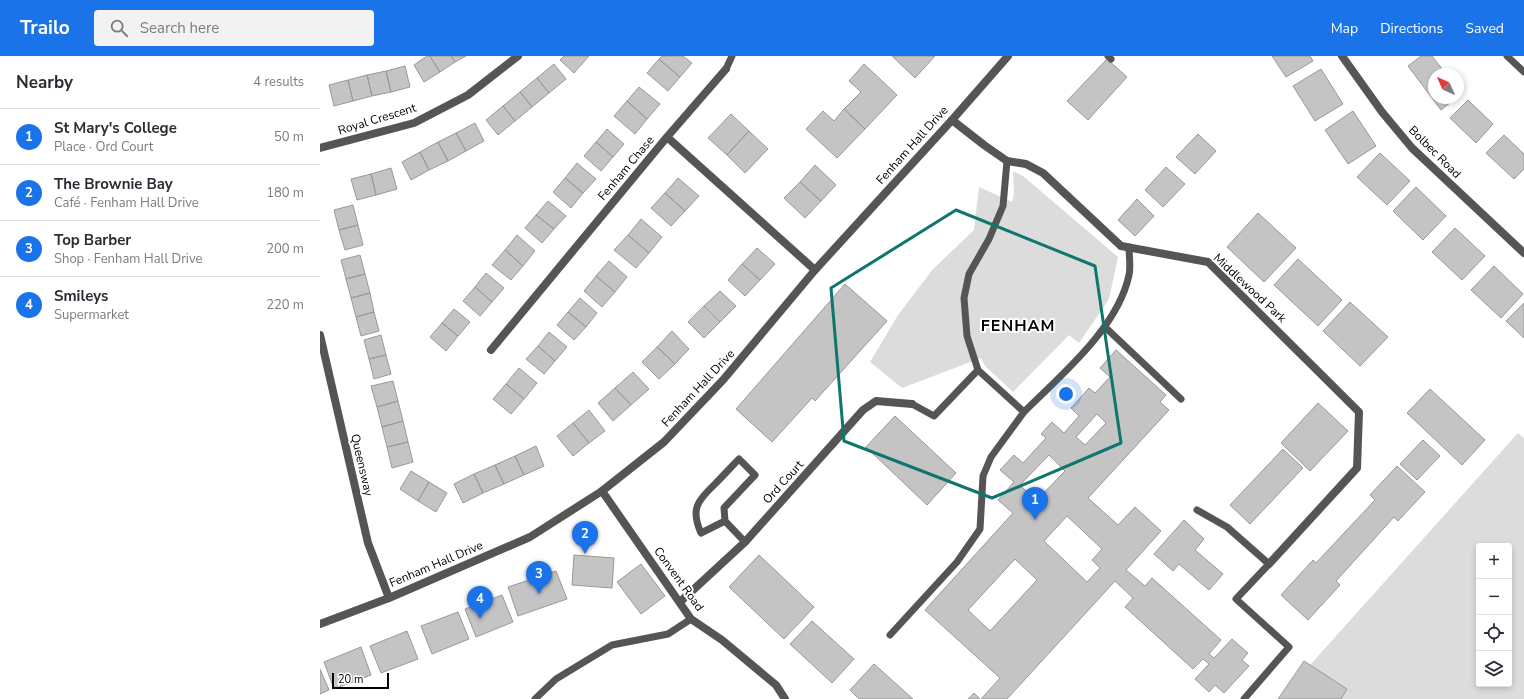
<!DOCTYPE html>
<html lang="en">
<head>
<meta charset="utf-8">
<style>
  body { margin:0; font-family:"Nunito Sans",sans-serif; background:#f2f2f3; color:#2b2b33 }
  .controls { position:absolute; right:12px; bottom:12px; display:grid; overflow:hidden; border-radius:4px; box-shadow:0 2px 6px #0003 }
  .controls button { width:36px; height:36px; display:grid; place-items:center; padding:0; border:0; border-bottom:1px solid #e1e1e2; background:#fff; color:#2b2b33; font:20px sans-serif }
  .compass { position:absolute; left:1108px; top:12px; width:36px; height:36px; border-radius:50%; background:#fff; box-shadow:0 2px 6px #0003; rotate:315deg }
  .scale { position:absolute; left:12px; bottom:10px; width:57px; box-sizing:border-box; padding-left:4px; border:2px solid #000; border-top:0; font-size:11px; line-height:14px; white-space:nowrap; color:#000; -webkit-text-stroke:3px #fff; paint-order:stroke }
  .you { position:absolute; left:746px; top:338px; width:14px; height:14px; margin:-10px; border:3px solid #fff; border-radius:50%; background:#1a73e8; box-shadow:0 0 0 6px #1a73e833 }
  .badge { display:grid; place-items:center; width:26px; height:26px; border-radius:50%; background:#1a73e8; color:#fff; font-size:13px; font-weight:700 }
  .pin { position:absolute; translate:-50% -33px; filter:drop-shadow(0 1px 2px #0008) }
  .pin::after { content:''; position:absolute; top:21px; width:14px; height:12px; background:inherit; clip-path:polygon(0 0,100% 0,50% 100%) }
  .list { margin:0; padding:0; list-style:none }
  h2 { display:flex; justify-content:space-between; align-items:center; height:52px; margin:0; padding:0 16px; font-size:17px }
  h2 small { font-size:13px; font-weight:400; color:#7c7c81 }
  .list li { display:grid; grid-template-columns:26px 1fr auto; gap:12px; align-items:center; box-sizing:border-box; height:56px; padding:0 16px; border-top:1px solid #e1e1e2 }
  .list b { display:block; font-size:15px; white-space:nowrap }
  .list p { margin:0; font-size:13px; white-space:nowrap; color:#7c7c81 }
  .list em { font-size:13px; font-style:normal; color:#7c7c81 }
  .icon { flex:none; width:22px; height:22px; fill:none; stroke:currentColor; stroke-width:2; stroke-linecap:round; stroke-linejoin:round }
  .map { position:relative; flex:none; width:1204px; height:643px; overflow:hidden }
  header { display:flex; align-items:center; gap:24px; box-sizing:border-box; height:56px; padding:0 20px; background:#1a73e8; color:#fff }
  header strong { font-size:19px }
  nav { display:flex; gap:22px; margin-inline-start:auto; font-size:14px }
  .search { width:280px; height:36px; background:#f2f2f3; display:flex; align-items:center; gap:10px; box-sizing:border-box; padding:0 14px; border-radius:4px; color:#7c7c81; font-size:15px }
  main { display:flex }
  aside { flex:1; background:#fff }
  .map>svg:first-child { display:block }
  .green { fill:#dcdcdc; fill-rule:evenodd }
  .building { fill:#c4c4c4; stroke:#999; fill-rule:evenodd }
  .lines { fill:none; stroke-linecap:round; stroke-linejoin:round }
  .service { stroke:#555; stroke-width:7 }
  .minor { stroke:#555; stroke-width:8 }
  .tertiary { stroke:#555; stroke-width:8 }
  .marked { fill:none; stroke:#0f766e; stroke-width:3; stroke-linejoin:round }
  .labels { text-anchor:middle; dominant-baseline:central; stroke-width:4; stroke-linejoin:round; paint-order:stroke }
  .street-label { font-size:12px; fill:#000; stroke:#fff }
  .district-label { font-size:16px; font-weight:bold; letter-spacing:1px; fill:#000; stroke:#fff }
</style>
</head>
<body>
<header>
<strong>Trailo</strong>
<div class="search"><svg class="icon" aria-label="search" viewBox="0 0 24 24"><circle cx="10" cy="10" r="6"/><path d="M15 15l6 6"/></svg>Search here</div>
<nav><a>Map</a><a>Directions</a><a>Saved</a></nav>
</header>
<main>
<aside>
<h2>Nearby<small>4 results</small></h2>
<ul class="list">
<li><span class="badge">1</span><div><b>St Mary's College</b><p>Place · Ord Court</p></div><em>50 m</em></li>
<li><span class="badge">2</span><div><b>The Brownie Bay</b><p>Café · Fenham Hall Drive</p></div><em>180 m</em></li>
<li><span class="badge">3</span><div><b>Top Barber</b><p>Shop · Fenham Hall Drive</p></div><em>200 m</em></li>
<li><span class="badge">4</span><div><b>Smileys</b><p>Supermarket</p></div><em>220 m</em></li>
</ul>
</aside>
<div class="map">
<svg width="1204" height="643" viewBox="0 0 1204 643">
  <rect width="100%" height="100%" fill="#fff"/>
  <!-- green -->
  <path class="green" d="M693,115L703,120L798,201L789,243L759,287L749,279L693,336L665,310L661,302L582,332L550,306L578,259L613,213L654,174L659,131L692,146L694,138Z
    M1198,377L1204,382V643H1021L1027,633L990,609ZM1159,490H1189V628H1159Z"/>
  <!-- building -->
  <path class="building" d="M107,0H110L120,16L104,26L94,9Z
    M110,0H131L135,6L120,16Z
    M131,0H146L135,6Z
    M244,0H269L254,17L240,4Z
    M342,0H363L372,7L360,21L339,3Z
    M572,0H615L595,22Z
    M952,0H990L993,5L966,21Z
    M1101,0H1112L1126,18H1114V42H1136L1121,54L1088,10Z
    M339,3L360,21L348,35L327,17Z
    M787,3L807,21L768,64L747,45Z
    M234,8L246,23L229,37L217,22Z
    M544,8L577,39L545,73L524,53L541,36L529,25Z
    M85,10L90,31L71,36L66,15Z
    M1001,13L1023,48L995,65L973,30Z
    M66,15L71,36L52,40L47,19Z
    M47,19L52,40L33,45L28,24Z
    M217,22L229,37L212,51L200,36Z
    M28,24L33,45L14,50L9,29Z
    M319,31L340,48L327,63L307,45Z
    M200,36L212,51L195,65L183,50Z
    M1148,44L1173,68L1156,87L1130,62Z
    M307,45L327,63L315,78L294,60Z
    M183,50L195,65L178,79L166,64Z
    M524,53L545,73L517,102L486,73L503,55L514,65Z
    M1033,55L1056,90L1028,108L1005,74Z
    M411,58L429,75L407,99L388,82Z
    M155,67L164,85L146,95L136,77Z
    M287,73L304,88L293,101L276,86Z
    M429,75L448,93L425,117L407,99Z
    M136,77L146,95L128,105L118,86Z
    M878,78L896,95L875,118L856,101Z
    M1184,79L1204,98V113L1194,123L1166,97Z
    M118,86L128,105L109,114L100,96Z
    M276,86L293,101L281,115L264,100Z
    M100,96L109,114L91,124L82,106Z
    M1060,97L1090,125L1067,149L1037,121Z
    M257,107L276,123L263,137L245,122Z
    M495,109L516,129L501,145L480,126Z
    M846,111L865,128L843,151L825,134Z
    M71,112L77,133L56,139L51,118Z
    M51,118L56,139L37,144L31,123Z
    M245,122L263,137L251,152L233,136Z
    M358,122L379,140L365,155L345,137Z
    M480,126L501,145L485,162L464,142Z
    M1096,131L1126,160L1103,184L1073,155Z
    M345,137L365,155L351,170L331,152Z
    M817,143L834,160L815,180L798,164Z
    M228,145L246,160L234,173L216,159Z
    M33,149L38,169L19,174L14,154Z
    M938,157L976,192L944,226L907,191Z
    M216,159L234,173L222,187L205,172Z
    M321,163L342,181L329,197L308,179Z
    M38,169L43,189L25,194L19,174Z
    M1135,172L1165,200L1142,224L1112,196Z
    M197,179L215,195L203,210L185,194Z
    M308,179L329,197L316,212L294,194Z
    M437,192L455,208L440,224L422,208Z
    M185,194L203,210L191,224L172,209Z
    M40,199L45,218L26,223L21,204Z
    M978,203L1022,244L998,270L954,229Z
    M289,205L307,221L295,236L276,220Z
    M422,208L440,224L425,240L408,224Z
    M1174,210L1203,238L1181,262L1151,234Z
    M166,217L184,232L172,246L155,231Z
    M45,218L50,237L31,242L26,223Z
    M276,220L295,236L282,251L264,235Z
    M525,228L567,265L495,345L492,342L452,386L416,353Z
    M155,231L172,246L160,260L143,245Z
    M400,235L416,250L400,266L384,250Z
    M50,237L54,256L36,261L31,242Z
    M260,242L277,257L266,271L248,256Z
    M1030,246L1068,281L1040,310L1003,275Z
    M1204,247V282L1186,265Z
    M384,250L400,266L384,282L368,266Z
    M134,253L150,266L138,280L122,267Z
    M54,256L59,275L41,280L36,261Z
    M248,256L266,271L254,284L237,269Z
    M122,267L138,280L126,295L110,281Z
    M352,275L369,293L355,308L337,291Z
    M229,276L247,291L235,305L218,290Z
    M61,279L66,299L49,303L44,284Z
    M218,290L235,305L224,318L206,303Z
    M337,291L355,308L339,323L322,306Z
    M796,294L846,339L840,346L849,354L768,442L798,469L815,451L841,475L806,514L825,530L832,522L901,584L889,598L894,602L912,583L928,597L922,604L929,610L904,637L895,629L889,636L875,623L889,608L883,603L873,613L805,551L813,542L795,525L687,643H661L680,622L605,554L693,457L678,444L694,426L680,414L694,399L703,407L726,382L721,378L732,366L744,377L759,360L751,352L769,332L775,337L790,321L780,312ZM777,358L786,367L765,389L756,381ZM729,399L745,415L716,445L700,429ZM747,460L782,493L772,504L780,512L767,526L724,485ZM695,503L717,524L670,575L648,554Z
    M66,299L71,318L54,323L49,303Z
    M199,312L217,327L204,343L186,328Z
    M313,316L329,333L311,349L295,332Z
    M73,325L78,345L57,351L51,330Z
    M186,328L204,343L191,358L173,343Z
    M295,332L311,349L293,365L278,347Z
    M1110,333L1165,384L1142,409L1087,357Z
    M78,345L83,365L62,371L57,351Z
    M998,347L1028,375L990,415L961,387Z
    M269,354L285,375L269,387L253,367Z
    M575,360L636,417L607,449L546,391Z
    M83,365L88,386L67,391L62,371Z
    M253,367L269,387L253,400L237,380Z
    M1103,384L1120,400L1097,424L1080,408Z
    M88,386L93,406L72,412L67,391Z
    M216,390L224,410L204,419L195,400Z
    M963,393L983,412L930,468L910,449Z
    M195,400L204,419L184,428L175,409Z
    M175,409L184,428L163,437L154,418Z
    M1077,410L1105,436L1078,465L1074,461L1016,525L1020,529L988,564L961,539L993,504L996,507L1055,444L1050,439Z
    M91,415L109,426L98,445L80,433Z
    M154,418L163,437L143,447L134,428Z
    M109,426L127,437L116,456L98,445Z
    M864,464L884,483L875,494L903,518L889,534L859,508L853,515L834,498Z
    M254,499L294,502L292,532L252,529Z
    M439,499L494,551L464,583L409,531Z
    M321,508L345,540L321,558L297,526Z
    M236,515L247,543L198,560L188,531Z
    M182,539L193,566L156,581L145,553Z
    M138,556L149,583L112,598L101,570Z
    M492,565L534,603L512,627L470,588Z
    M87,575L98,603L61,617L50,590Z
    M41,591L51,619L14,633L4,606Z
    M984,605L1027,633L1021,643H958Z
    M554,608L593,643H539L530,634Z
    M0,613L9,634L0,638Z
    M654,637L660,643H648Z"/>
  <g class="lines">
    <!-- service -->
    <path class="service" d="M788,0L791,3
      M1187,0L1204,16
      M406,13L412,0
      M687,105L683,150L669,183L649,218L644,242L647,280L658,314L704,356C741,319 798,272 809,219C811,211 809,200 809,191
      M785,271L861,343
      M592,348L614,360L658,314
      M877,454L907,471L949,508L916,543L969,591L924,643
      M405,465L381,477C370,453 378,444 395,428C403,420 411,411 419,403L435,419L404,452L405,465L425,486
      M570,579L637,506L660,473L663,420L671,401L704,356
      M215,643L236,623L292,589L348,578L371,563"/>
    <!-- minor -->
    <path class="minor" d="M1022,0L1062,56L1092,92L1204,197
      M632,64L664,89L687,105L706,108L723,117L801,190L888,206L1039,356L1037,412L949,508
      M347,81L495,214
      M0,92L94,67L148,39L198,0
      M0,279L48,487L69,542
      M171,294L347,81L406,13
      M282,435L371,563L402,584L456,629L465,643
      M360,546L425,486L543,354L556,345L592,348"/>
    <!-- tertiary -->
    <path class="tertiary" d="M0,568L69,542L210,481L282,435L344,386L403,324L495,214L632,64L688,0"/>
  </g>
  <!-- marked area -->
  <path class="marked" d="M636,154L775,210L801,387L672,442L524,385L511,232Z"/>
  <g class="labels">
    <!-- street labels -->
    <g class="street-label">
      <text transform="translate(57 63) rotate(-17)">Royal Crescent</text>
      <text transform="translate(592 89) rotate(-48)">Fenham Hall Drive</text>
      <text transform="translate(1115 96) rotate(45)">Bolbec Road</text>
      <text transform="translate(306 112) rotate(-50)">Fenham Chase</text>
      <text transform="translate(930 232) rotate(43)">Middlewood Park</text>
      <text transform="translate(378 332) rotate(-47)">Fenham Hall Drive</text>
      <text transform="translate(42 409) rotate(77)">Queensway</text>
      <text transform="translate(463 426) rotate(-48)">Ord Court</text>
      <text transform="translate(116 508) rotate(-23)">Fenham Hall Drive</text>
      <text transform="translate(359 523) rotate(54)">Convent Road</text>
    </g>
    <!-- district labels -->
    <g class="district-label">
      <text x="698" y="270">FENHAM</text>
    </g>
  </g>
</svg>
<div class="controls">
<button>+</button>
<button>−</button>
<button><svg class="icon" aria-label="locate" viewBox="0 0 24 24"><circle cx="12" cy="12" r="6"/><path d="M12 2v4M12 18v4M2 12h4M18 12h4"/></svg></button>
<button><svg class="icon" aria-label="layers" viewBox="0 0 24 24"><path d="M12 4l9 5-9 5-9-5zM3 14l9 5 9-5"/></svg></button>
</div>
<svg class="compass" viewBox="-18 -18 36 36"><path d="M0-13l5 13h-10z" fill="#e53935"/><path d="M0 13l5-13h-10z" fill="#7c7c81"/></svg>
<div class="scale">20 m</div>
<div class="you"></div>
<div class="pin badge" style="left:715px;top:464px">1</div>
<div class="pin badge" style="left:265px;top:498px">2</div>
<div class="pin badge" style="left:219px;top:538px">3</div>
<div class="pin badge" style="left:160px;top:563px">4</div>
</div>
</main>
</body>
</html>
